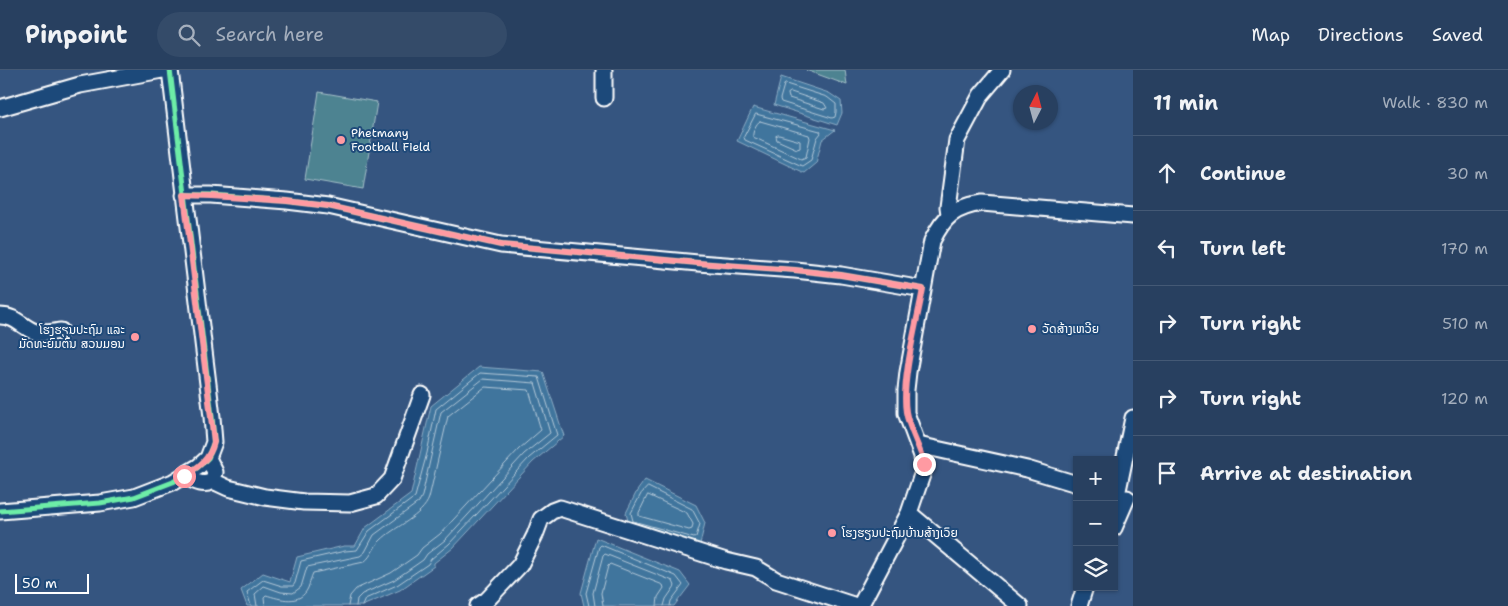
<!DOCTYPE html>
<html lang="en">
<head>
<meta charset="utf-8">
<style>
  body { margin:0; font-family:"Shantell Sans","Noto Sans Lao",sans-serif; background:#344b69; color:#f1f3f6 }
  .controls { position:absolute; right:15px; bottom:15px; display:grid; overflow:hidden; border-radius:0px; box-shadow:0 1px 4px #0004 }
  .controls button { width:45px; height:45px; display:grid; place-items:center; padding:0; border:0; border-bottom:1px solid #445975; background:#284060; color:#f1f3f6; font:25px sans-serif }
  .compass { position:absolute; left:1013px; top:15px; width:45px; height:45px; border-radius:50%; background:#284060; box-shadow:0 1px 4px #0004; rotate:6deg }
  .scale { position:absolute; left:15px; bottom:12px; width:74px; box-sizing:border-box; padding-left:5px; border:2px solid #fff; border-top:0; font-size:14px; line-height:18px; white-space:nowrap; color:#fff; -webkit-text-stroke:4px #1f4a7a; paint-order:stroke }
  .stop { position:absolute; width:15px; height:15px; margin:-11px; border:4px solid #ff9aa2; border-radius:50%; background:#fff }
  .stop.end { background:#ff9aa2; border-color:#fff; box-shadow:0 1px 5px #0008 }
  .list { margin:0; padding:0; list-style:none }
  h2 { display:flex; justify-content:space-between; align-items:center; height:65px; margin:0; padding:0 20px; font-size:21px }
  h2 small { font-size:16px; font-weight:400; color:#a5afbd }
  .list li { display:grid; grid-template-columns:32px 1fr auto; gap:15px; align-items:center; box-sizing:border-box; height:75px; padding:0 20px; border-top:1px solid #445975 }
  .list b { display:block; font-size:19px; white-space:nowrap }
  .list em { font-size:16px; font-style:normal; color:#a5afbd }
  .icon { flex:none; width:28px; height:28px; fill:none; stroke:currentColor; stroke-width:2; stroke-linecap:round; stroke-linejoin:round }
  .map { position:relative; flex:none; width:1133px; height:536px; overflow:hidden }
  header { display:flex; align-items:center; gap:30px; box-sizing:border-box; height:70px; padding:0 25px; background:#284060; border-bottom:1px solid #445975 }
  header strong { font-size:24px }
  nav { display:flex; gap:28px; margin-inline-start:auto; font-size:18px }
  .search { width:350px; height:45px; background:#344b69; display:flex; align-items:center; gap:12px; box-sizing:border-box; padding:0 18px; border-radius:28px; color:#a5afbd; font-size:19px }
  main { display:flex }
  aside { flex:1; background:#284060 }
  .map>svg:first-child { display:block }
  .green { fill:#4d8391; stroke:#a6c1c8 }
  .water { fill:#40759d; stroke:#8cacc4 }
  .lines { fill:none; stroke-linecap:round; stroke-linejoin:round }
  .shore { stroke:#b3c8d8; stroke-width:1 }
  .minor-casing { stroke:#fff; stroke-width:19 }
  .minor { stroke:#1f4a7a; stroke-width:15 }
  .cycleway-casing { stroke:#1f4a7a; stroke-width:8 }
  .cycleway { stroke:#6deda7; stroke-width:5 }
  .route { stroke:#ff9aa2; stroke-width:6 }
  .poi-dot { fill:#ff9aa2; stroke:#1f4a7a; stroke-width:2 }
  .labels { text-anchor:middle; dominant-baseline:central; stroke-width:4; stroke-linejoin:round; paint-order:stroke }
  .poi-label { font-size:12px; fill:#fff; stroke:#1f4a7a; text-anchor:start }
</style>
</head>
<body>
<header>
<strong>Pinpoint</strong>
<div class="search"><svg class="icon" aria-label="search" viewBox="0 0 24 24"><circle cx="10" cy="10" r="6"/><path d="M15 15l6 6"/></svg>Search here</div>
<nav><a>Map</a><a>Directions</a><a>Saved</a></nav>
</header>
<main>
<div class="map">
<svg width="1133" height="536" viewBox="0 0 1133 536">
  <rect width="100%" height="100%" fill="#355580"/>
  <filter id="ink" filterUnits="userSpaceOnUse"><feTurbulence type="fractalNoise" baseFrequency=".02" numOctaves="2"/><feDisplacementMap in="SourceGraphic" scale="10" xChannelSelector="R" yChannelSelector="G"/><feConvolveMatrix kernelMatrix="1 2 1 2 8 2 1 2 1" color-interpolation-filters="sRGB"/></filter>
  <g filter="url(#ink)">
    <!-- green -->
    <path class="green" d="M806,0H845L847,15Z
      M319,22L377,32L363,119L305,109Z"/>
    <!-- water -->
    <path class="water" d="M781,7L829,23L841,31L842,43L837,55L774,35Z
      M753,37L835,60L822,70L816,93L804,103L737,71Z
      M479,297L543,302L564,366L533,392L453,478L434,493V496L400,520L362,536H247L241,520L263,503L290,512L297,487L344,476H355L365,458L411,424L431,336Z
      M645,410L696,435L705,453L700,474L629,455L626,443L637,421Z
      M596,468L680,502L690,515L674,536H584L581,523Z"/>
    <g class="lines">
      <!-- shore -->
      <path class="shore" d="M786,14L827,27L836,34V42L835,47L832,48L781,32L780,29L784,15Z
        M791,22L824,33L827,38L824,39L789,28L788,24Z
        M756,44L820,61L821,63L817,68L811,90L802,96L745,70L744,67Z
        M760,51L809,65L810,68L806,87L801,89L753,67C752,63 756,53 760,51Z
        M779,65L800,71V78L797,79L777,70L776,66Z
        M648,417L692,439L700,454L696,467L694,468L633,451L631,443L641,424Z
        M648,425L687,443L693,454L692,459L689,460L639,446V443Z
        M251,536L247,522L263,510L282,516H293L295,513L301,491L345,481L357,480L369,461L415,427L427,383L436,339L480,303L539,307L557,365L529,388L449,474L431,489L428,494L397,515L365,529L362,536
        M257,536L255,524L264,516L281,522L293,523L301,517L307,497L360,486L365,482L374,465L419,432L422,426L441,342L483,309L535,313L550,363L524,384L445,470L427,484L423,490L394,510L362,524L357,529L356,536
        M265,536L264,527L266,525C280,529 300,536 308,518C310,513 311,507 313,503L364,492C372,486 374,476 381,470C394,457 423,446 429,428L448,346L485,317L529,320L541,360L519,379L440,464L422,478L417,485L391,503L356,519L350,526L348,536
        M589,536L586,523L599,477L601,475L676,506L683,515L671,531L670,536
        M595,536L593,523L603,486L605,484L673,511L675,516L666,529L664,536
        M603,536L601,523L608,496L610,494L663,515L664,518L658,527L657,536"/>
      <defs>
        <path id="minor" d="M604,28V0
          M0,38L80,15L162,0
          M184,125H211L287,131L328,136L501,175L698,193L795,200L841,205L923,219
          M949,144L948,137L957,70L981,25L1002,0
          M0,246C15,246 20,255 33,261C42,265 52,262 61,261
          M918,375L1027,399L1077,414
          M184,406C194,411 203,417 213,411L215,402L208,388
          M213,411L228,418L265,427L304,432L350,433L376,426L392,409L422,325
          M1117,425L1133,348
          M0,441L100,433L134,427L173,412L198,397L208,388L214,372L212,347L170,0
          M909,443L1020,536
          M1114,458L1127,428
          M478,536L487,530L520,495L535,465L541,449L552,441L560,438L726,491L756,498L776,510L856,536
          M860,536L909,443L923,402L922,386L906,343V320L908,302L932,171C944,146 955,137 982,133L1133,146
          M1079,536L1085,517"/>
      </defs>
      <!-- minor casing -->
      <use href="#minor" class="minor-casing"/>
      <!-- minor -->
      <use href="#minor" class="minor"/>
      <defs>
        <path id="cycleway" d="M184,125H211L287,131L328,136L501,175L698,193L795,200L841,205L923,219
          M0,441L100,433L134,427L173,412L198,397L208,388L214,372L212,347L170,0"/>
      </defs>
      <!-- cycleway casing -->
      <use href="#cycleway" class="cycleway-casing"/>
      <!-- cycleway -->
      <use href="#cycleway" class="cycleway"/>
    </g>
  </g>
  <g class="lines" filter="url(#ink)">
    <!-- route -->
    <path class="route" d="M184,406C199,397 210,389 214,372L184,125L211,126L287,131L328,136L501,175L698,193L795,200L841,205L923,219C917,252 901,310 906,342C909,360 920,376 924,394"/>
  </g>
  <!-- markers -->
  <g class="poi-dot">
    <circle cx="341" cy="70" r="5"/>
    <circle cx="1032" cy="259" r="5"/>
    <circle cx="135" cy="267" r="5"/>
    <circle cx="832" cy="463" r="5"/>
  </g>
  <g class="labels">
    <!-- poi labels -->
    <g class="poi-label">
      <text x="351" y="63">Phetmany<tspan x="351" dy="14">Football Field</tspan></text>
      <text x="1042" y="259">ວັດສ້າງເຫວີຍ</text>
      <text x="125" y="260" text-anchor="end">ໂຮງຮຽນປະຖົມ ແລະ<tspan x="125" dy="14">ມັດທະຍົມຕົ້ນ ສວນມອນ</tspan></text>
      <text x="842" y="463">ໂຮງຮຽນປະຖົມບ້ານສ້າງເວົຍ</text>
    </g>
  </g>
</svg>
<div class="controls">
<button>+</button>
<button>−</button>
<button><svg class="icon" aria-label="layers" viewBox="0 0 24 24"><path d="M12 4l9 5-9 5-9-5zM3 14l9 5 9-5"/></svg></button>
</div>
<svg class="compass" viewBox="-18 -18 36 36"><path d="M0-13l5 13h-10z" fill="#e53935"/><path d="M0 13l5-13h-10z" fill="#a5afbd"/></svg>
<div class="scale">50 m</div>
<div class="stop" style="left:184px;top:406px"></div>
<div class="stop end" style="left:924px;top:394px"></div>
</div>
<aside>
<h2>11 min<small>Walk · 830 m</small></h2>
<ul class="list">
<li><svg class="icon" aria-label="ahead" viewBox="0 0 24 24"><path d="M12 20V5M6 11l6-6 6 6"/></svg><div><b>Continue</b></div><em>30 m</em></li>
<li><svg class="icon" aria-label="left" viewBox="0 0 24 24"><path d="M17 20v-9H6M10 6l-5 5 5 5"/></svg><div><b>Turn left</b></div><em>170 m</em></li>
<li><svg class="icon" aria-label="right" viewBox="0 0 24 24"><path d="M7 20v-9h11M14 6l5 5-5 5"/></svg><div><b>Turn right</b></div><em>510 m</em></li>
<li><svg class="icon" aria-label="right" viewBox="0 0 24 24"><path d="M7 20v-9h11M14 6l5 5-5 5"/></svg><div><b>Turn right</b></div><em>120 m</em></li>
<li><svg class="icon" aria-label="arrive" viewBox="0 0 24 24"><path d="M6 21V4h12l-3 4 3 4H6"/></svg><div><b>Arrive at destination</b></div></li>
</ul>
</aside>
</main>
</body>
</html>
